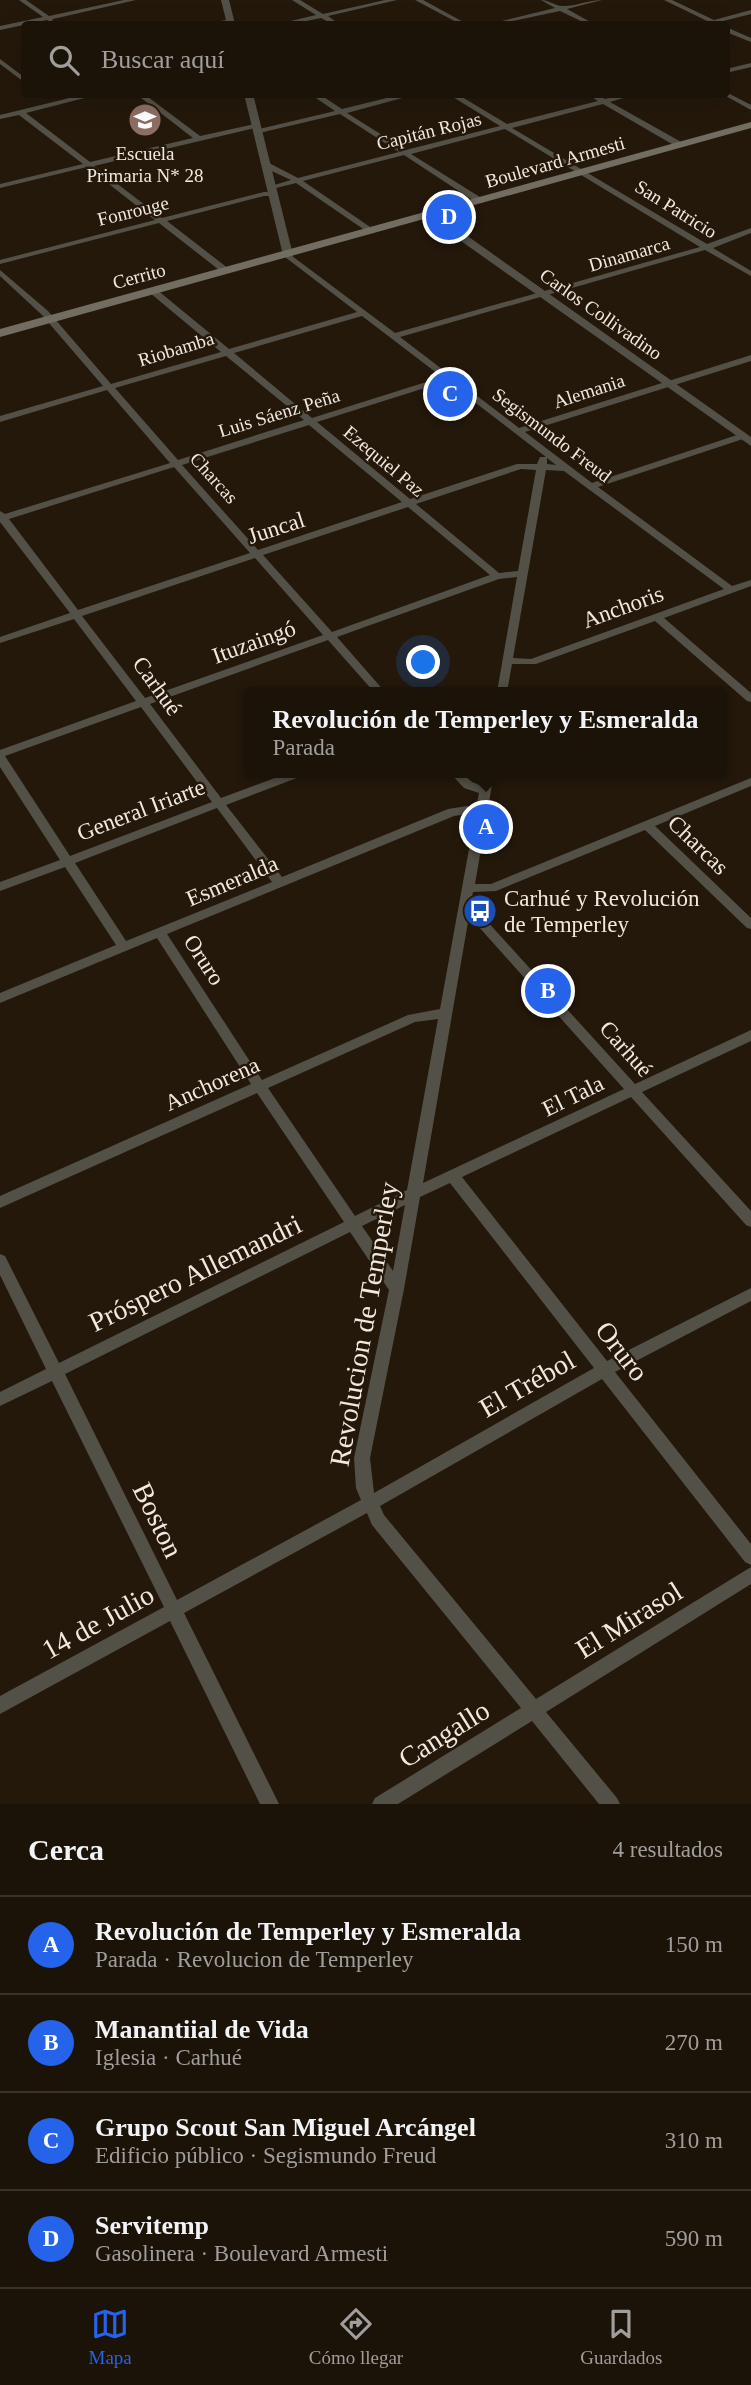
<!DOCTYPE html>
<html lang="es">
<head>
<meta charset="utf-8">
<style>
  body { margin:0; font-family:"Times New Roman",serif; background:#282016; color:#f1f3f6 }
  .you { position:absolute; left:424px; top:663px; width:24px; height:24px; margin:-18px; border:5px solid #fff; border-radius:50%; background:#1a73e8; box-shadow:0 0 0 10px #1a73e833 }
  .badge { display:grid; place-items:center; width:46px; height:46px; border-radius:50%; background:#2563eb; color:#fff; font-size:23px; font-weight:700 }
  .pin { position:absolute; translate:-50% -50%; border:4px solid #fff; box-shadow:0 2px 7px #0006 }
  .popup { position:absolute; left:244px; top:687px; width:483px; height:91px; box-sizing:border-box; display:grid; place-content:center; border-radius:7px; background:#1b1208; filter:drop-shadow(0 2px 5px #0005); font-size:23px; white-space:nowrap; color:#a09e9c }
  .popup b { font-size:26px; color:#f1f3f6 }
  .popup::after { content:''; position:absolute; left:50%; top:100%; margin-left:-14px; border:14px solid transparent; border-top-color:#1b1208 }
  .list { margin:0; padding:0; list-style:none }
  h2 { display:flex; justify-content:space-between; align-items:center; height:91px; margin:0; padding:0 28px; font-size:30px }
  h2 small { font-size:23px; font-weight:400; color:#a09e9c }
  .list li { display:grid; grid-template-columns:46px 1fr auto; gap:21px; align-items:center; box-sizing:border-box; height:98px; padding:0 28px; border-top:2px solid #393229 }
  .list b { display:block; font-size:26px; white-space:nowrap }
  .list p { margin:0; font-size:23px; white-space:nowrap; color:#a09e9c }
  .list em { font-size:23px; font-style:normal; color:#a09e9c }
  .icon { flex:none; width:38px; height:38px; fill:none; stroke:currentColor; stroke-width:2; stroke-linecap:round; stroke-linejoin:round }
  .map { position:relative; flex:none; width:751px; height:1804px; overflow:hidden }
  .search { position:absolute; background:#1b1208; box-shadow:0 7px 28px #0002; left:21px; right:21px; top:21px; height:77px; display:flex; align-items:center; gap:18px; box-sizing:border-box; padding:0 24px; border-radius:7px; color:#a09e9c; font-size:26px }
  .sheet { height:483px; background:#1b1208 }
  nav { display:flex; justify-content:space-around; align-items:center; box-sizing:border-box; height:98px; border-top:2px solid #393229; background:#1b1208; font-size:19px; color:#a09e9c }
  nav a { display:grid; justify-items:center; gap:4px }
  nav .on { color:#2563eb }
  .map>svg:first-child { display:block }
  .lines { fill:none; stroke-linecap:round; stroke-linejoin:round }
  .minor { fill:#535047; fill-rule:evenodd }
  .tertiary { fill:#535047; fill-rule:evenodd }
  .secondary { fill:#726d61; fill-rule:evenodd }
  .labels { text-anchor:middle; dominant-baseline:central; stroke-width:5; stroke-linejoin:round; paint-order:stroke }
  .far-street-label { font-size:19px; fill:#f1e8df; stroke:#24180b }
  .far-poi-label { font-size:19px; fill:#f1e8df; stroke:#24180b }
  .street-label { font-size:23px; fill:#f1e8df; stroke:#24180b }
  .poi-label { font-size:23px; fill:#f1e8df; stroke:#24180b; text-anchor:start }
  .near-street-label { font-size:28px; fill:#f1e8df; stroke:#24180b }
</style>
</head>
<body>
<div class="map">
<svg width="751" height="1804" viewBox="0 0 751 1804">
  <rect width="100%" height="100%" fill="#24180b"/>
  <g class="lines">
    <!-- minor -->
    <path class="minor" d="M19,0H26L49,16L124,0H136L53,19L51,22L47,20L0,30V26L43,17Z
      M292,0H300L323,14L385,0H397L328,16L339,24H332L321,18L291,24H281L282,23L316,15Z
      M415,0H423L467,24H460Z
      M541,0C549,0 555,6 562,6C572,7 589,0 602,0L567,9L594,24H587L560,11L499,24H490L555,8Z
      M664,0H672L714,20L751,10V14L719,22L721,24H707V21Z
      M230,19L233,21L232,22L207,24Z
      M726,27L751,38V42L726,32Z
      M0,59L24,77V82L0,64Z
      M751,63V67L726,73V69Z
      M726,92L751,105V110L724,95L726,94Z
      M86,94H100L26,113L90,162L193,138L136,94H144L200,136L259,123V127L94,166L162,218L264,192H277V196H264L167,221L229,269V273H223L159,223L0,264V260L155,220L87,167L0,188V184L83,164L19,115L0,119V115Z
      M310,94H319L342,109L403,94H417L347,113L406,150L500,126L448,94H457L507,124L598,101L587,94H596L605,99L624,94H637L610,102L683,143V147H677L603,104L512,128L707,244L751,228V233L713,248L751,271V276L705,250L400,337L519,428L751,355V361L525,432L592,483L740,434H746V438L598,487L732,586L751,580V586L664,618L751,693V702L747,701L655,621L536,664H512L507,692H497L517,577L499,579L337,637L385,692H374L328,640L150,704L221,798L288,773H304L302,776L226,805L282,877L448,809L467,806L476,808L479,793L464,788L450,773H462L472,782L480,785L482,773H494L475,884H491L751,778V786L655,826L751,918V929L747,928L645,830L496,891L473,892L469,913L486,920L635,1084L751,1030V1041L642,1092L751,1211V1227L746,1225L631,1097L462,1177L607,1361L751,1288V1301L615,1372L751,1544V1565L745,1562L602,1379L380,1506L384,1515L536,1699L751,1567V1584L546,1712L617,1798L620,1804H599L532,1721L398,1804H372L375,1798L521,1708L372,1525L367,1513L184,1613L279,1804H260L170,1621L0,1714V1696L164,1607L52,1381L0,1406V1392L46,1369L0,1275V1254L5,1256L59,1363L344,1222L257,1093L0,1208V1196L251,1084L157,938L0,1003V993L116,945L65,867L0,891V882L60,860L0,767V750L136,701L74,619L0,643V637L70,613L0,522V511L5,514L170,463L107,390L0,422V416L103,386L42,315L0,276V270L48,311L111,384L221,352L150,293V289H156L229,349L357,312L285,257V253H288L395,333L700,247L505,129L411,154L483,199V203H477L404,155L303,181L376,231L369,233L296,183L272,189L268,187L291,180L263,167V163H269L298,178L399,152L340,114L255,134V130L335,111ZM362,316L442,377L312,418L234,353ZM226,356L304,420L178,460L115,388ZM447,381L546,457H540L537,464H517L410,499L317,422ZM309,425L402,502L258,550L182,465ZM547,458L556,465L547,464ZM174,467L250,553L78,610L9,519ZM521,469L536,470L518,571L499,573L416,504ZM546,470L564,471L724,589L531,659L513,658ZM408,507L490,575L332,632L263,555ZM255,558L323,635L145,698L82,616ZM141,707L212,802L70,856L5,756ZM217,808L272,882L126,941L75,863ZM467,814L475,816L440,1009L408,1015L262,1080L167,934L454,816ZM468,922L478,926L624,1089L423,1183ZM438,1019L407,1190L355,1216L268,1088L415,1022ZM450,1183L594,1368L374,1493L370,1458L404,1289L420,1197ZM405,1205L393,1271L362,1226ZM350,1232L389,1290L354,1458L356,1488L361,1500L177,1600L65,1374Z"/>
    <!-- tertiary -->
    <path class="tertiary" d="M221,0H229L235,24H227Z
      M244,94H253L293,255L292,257L283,255Z
      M427,213H435L751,437V446L427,217Z"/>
    <!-- secondary -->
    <path class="secondary" d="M751,122V128L0,337V329Z"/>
  </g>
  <!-- icons -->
  <defs>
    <symbol id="school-disc" viewBox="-11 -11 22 22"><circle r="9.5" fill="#8d6e63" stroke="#24180b"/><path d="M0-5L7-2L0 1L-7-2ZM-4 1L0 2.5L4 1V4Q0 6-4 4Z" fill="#fff"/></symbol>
    <symbol id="bus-disc" viewBox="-11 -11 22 22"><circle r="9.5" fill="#1a4fb4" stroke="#24180b"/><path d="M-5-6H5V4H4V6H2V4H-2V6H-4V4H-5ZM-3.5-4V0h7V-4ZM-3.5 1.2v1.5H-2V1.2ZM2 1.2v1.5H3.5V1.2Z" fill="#fff"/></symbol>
  </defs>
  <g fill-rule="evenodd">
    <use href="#school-disc" x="126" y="101" width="38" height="38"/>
    <use href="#bus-disc" x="461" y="892" width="38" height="38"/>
  </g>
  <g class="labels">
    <!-- far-street labels -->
    <g class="far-street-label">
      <text transform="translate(429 131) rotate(-14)">Capitán Rojas</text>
      <text transform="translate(555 162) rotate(-16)">Boulevard Armesti</text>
      <text transform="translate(676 209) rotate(32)">San Patricio</text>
      <text transform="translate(133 211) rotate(-14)">Fonrouge</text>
      <text transform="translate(629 254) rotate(-16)">Dinamarca</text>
      <text transform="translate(139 276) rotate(-15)">Cerrito</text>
      <text transform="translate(601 314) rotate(35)">Carlos Collivadino</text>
      <text transform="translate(176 349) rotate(-17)">Riobamba</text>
      <text transform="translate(589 391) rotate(-18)">Alemania</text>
      <text transform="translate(279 413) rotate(-17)">Luis Sáenz Peña</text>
      <text transform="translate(552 435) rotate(37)">Segismundo Freud</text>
      <text transform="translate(384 461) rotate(40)">Ezequiel Paz</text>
      <text transform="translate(214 478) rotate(48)">Charcas</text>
    </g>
    <!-- far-poi labels -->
    <g class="far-poi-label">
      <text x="145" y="153">Escuela<tspan x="145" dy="22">Primaria N* 28</tspan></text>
    </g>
    <!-- street labels -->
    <g class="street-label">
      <text transform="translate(276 528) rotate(-18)">Juncal</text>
      <text transform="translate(623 607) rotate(-20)">Anchoris</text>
      <text transform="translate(254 642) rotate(-20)">Ituzaingó</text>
      <text transform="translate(157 686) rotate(54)">Carhué</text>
      <text transform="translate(141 810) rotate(-21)">General Iriarte</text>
      <text transform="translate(698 845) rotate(44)">Charcas</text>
      <text transform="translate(232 881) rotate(-23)">Esmeralda</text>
      <text transform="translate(204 960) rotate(57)">Oruro</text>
      <text transform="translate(626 1049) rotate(48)">Carhué</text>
      <text transform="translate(212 1084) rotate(-24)">Anchorena</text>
      <text transform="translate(573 1096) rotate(-26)">El Tala</text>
    </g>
    <!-- poi labels -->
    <g class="poi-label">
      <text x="504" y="898">Carhué y Revolución<tspan x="504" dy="26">de Temperley</tspan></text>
    </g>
    <!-- near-street labels -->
    <g class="near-street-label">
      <text transform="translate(195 1273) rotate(-26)">Próspero Allemandri</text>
      <text transform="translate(364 1324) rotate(-80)">Revolucion de Temperley</text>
      <text transform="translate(622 1351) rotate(52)">Oruro</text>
      <text transform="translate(527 1384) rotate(-30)">El Trébol</text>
      <text transform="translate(158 1520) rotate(64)">Boston</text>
      <text transform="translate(629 1620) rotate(-32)">El Mirasol</text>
      <text transform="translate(98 1622) rotate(-29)">14 de Julio</text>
      <text transform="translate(444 1734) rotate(-32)">Cangallo</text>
    </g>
  </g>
</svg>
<div class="you"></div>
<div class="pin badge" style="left:486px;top:827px">A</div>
<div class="popup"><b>Revolución de Temperley y Esmeralda</b>Parada</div>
<div class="pin badge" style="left:548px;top:991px">B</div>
<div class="pin badge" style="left:450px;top:394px">C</div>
<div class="pin badge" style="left:449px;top:217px">D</div>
<div class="search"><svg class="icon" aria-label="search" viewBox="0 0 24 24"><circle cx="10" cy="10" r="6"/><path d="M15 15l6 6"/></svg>Buscar aquí</div>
</div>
<section class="sheet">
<h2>Cerca<small>4 resultados</small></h2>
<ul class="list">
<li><span class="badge">A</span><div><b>Revolución de Temperley y Esmeralda</b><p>Parada · Revolucion de Temperley</p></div><em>150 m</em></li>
<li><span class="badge">B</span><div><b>Manantiial de Vida</b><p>Iglesia · Carhué</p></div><em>270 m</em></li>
<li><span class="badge">C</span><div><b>Grupo Scout San Miguel Arcángel</b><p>Edificio público · Segismundo Freud</p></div><em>310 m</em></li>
<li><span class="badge">D</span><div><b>Servitemp</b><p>Gasolinera · Boulevard Armesti</p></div><em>590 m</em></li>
</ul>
</section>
<nav>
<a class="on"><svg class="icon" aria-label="map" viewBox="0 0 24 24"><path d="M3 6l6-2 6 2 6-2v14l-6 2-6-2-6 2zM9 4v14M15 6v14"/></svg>Mapa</a>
<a><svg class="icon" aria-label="directions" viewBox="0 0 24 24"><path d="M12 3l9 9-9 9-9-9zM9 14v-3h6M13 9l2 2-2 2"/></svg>Cómo llegar</a>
<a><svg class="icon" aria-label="saved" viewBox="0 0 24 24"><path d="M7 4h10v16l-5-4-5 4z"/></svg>Guardados</a>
</nav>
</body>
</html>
